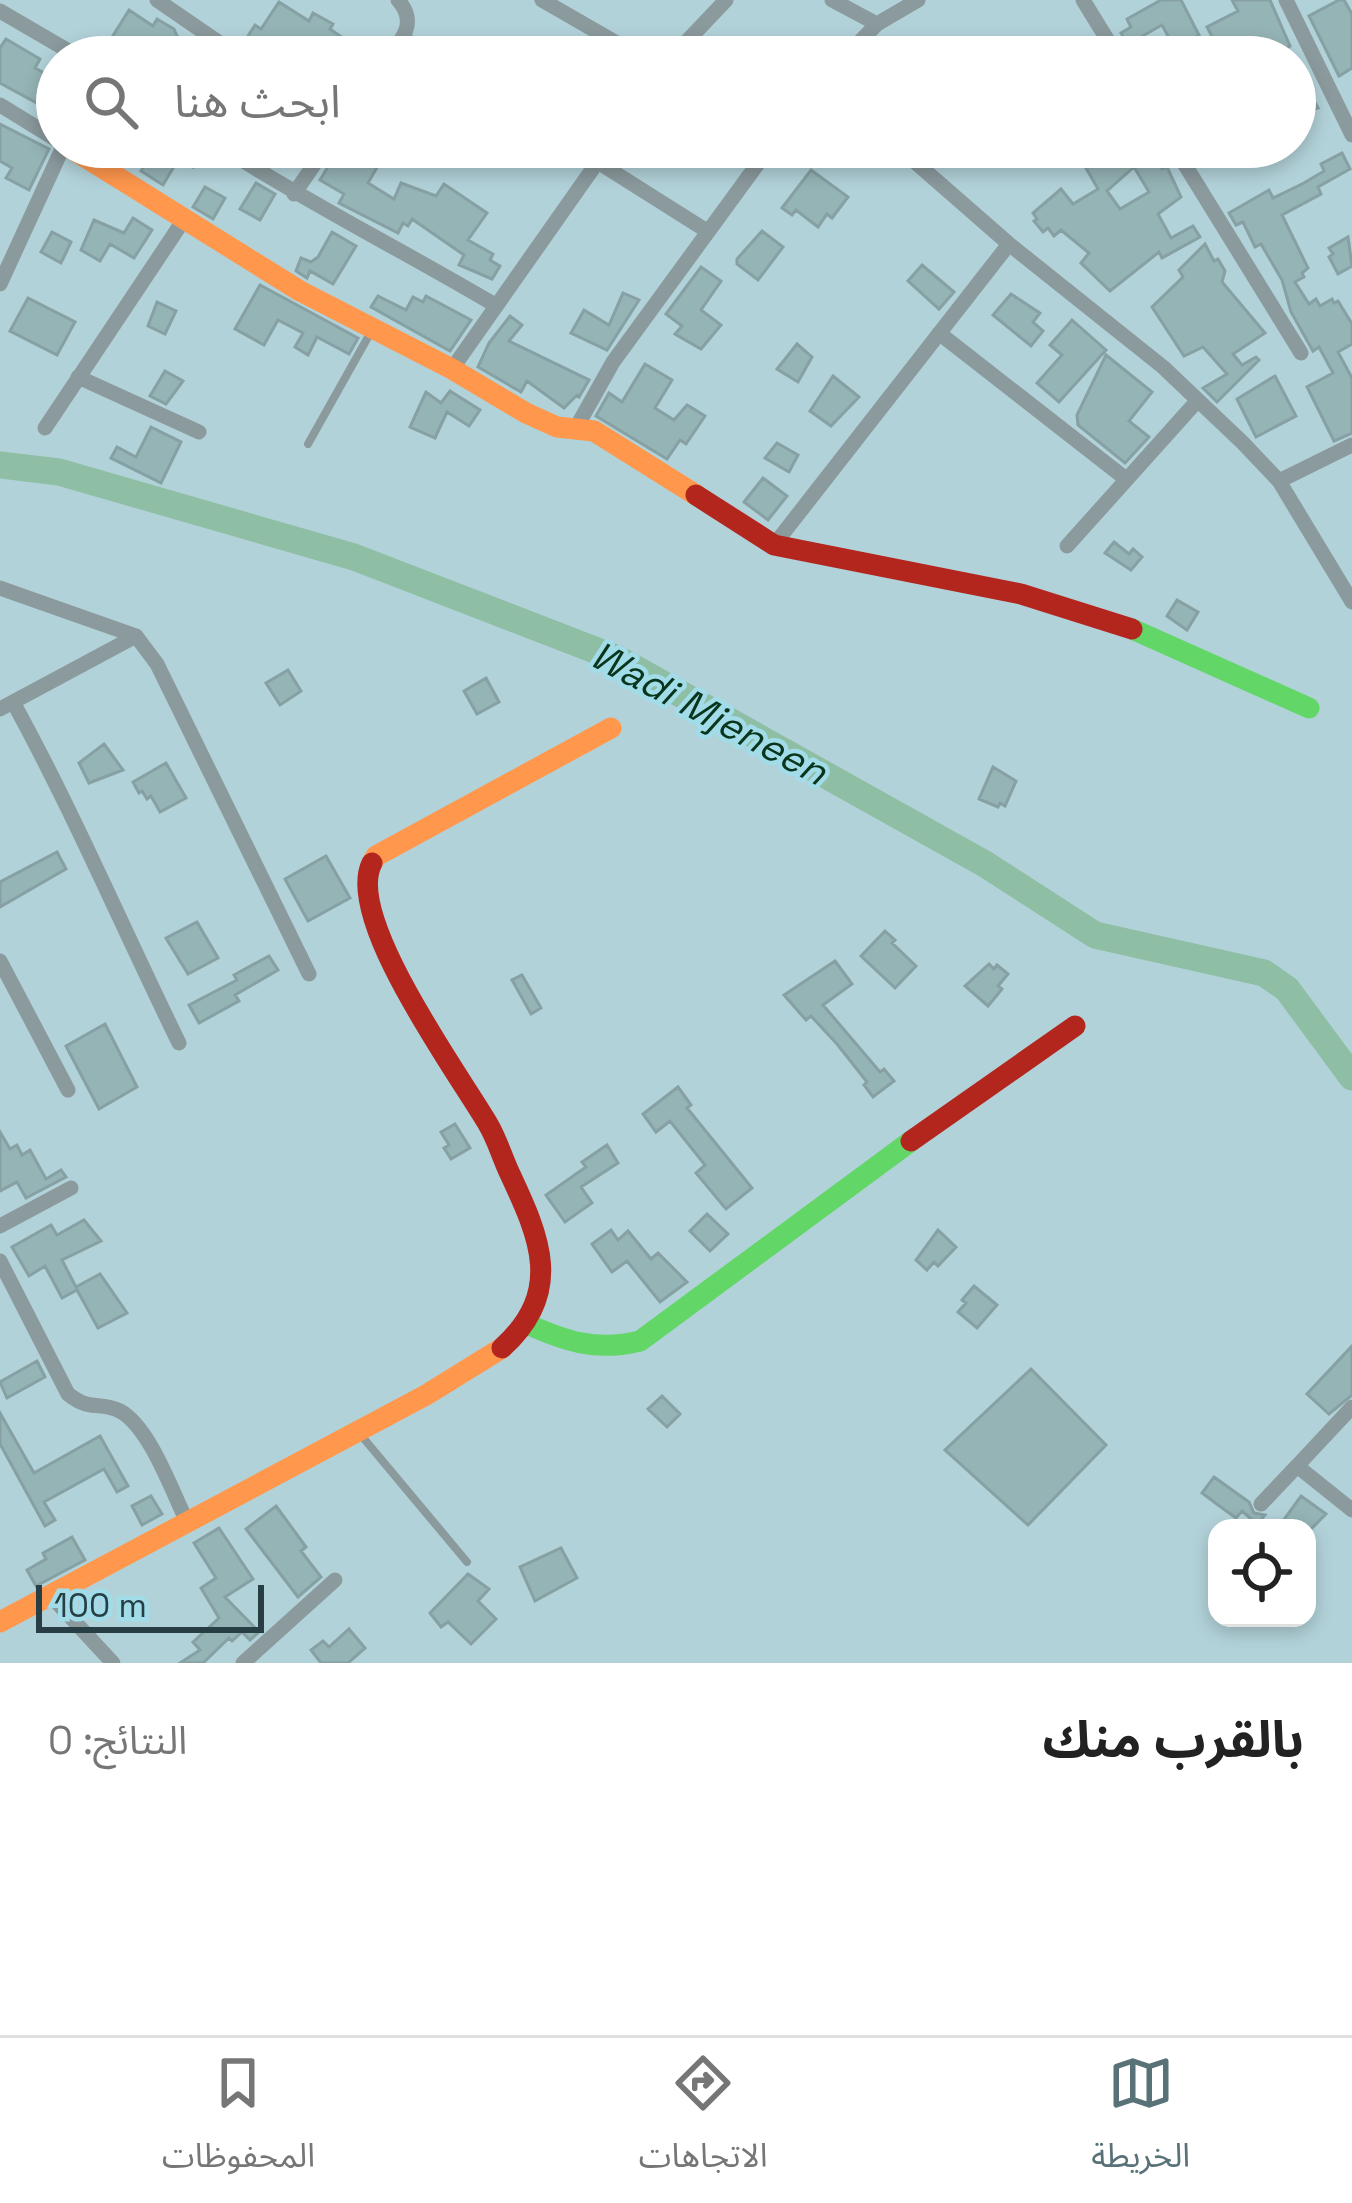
<!DOCTYPE html>
<html lang="ar">
<head>
<meta charset="utf-8">
<style>
  body { margin:0; font-family:"Space Grotesk","Noto Sans Arabic",sans-serif; background:#f2f2f2; color:#222; direction:rtl }
  .controls { position:absolute; right:36px; bottom:36px; display:grid; overflow:hidden; border-radius:24px; box-shadow:0 6px 18px #0003 }
  .controls button { width:108px; height:108px; display:grid; place-items:center; padding:0; border:0; border-bottom:3px solid #e0e0e0; background:#fff; color:#222; font:60px sans-serif }
  .scale { position:absolute; left:36px; bottom:30px; width:228px; box-sizing:border-box; padding-left:12px; border:6px solid #273f44; border-top:0; font-size:33px; line-height:42px; white-space:nowrap; color:#273f44; -webkit-text-stroke:9px #a2dce9; paint-order:stroke }
  .list { margin:0; padding:0; list-style:none }
  h2 { display:flex; justify-content:space-between; align-items:center; height:156px; margin:0; padding:0 48px; font-size:51px }
  h2 small { font-size:39px; font-weight:400; color:#767676 }
  .icon { flex:none; width:66px; height:66px; fill:none; stroke:currentColor; stroke-width:2; stroke-linecap:round; stroke-linejoin:round }
  .map { position:relative; flex:none; width:1352px; height:1663px; overflow:hidden; direction:ltr }
  .search { position:absolute; background:#fff; box-shadow:0 6px 18px #0003; left:36px; right:36px; top:36px; height:132px; display:flex; align-items:center; gap:30px; box-sizing:border-box; padding:0 42px; border-radius:66px; color:#767676; font-size:45px }
  .sheet { height:372px; background:#fff }
  nav { display:flex; justify-content:space-around; align-items:center; box-sizing:border-box; height:168px; border-top:3px solid #e0e0e0; background:#fff; font-size:33px; color:#767676 }
  nav a { display:grid; justify-items:center; gap:6px }
  nav .on { color:#587278 }
  .map>svg:first-child { display:block }
  .lines { fill:none; stroke-linecap:round; stroke-linejoin:round }
  .river { stroke:#8ebea4; stroke-width:27 }
  .building { fill:#95b4b6; stroke:#86a0a3; stroke-width:3; fill-rule:evenodd }
  .lane { stroke:#8b9a9d; stroke-width:8 }
  .street { stroke:#8b9a9d; stroke-width:15 }
  .fast { stroke:#63d668; stroke-width:21 }
  .slow { stroke:#ff974d; stroke-width:21 }
  .jam { stroke:#b3261e; stroke-width:21 }
  .labels { text-anchor:middle; dominant-baseline:central; stroke-width:9; stroke-linejoin:round; paint-order:stroke }
  .water-label { font-size:39px; font-style:italic; fill:#08351c; stroke:#a2dce9 }
</style>
</head>
<body>
<div class="map">
<svg width="1352" height="1663" viewBox="0 0 1352 1663">
  <rect width="100%" height="100%" fill="#b2d2d9"/>
  <g class="lines">
    <!-- river -->
    <path class="river" d="M0,465L59,472L354,557L618,659L985,864L1095,935L1264,973L1287,989L1352,1077"/>
  </g>
  <!-- building -->
  <path class="building" d="M1161,0H1181L1199,35L1174,47L1162,25L1139,38L1142,44L1131,50L1121,33L1131,27L1127,19Z
    M1232,0H1270L1290,46L1270,57L1260,39H1254L1222,56L1207,27L1238,11Z
    M1339,0H1344L1352,14V68L1339,76L1309,16Z
    M279,2L309,21L313,13L333,24L330,29L370,57H260L243,44L255,25L261,29Z
    M129,10L153,26L157,19L174,29L178,38L206,57H115L104,50Z
    M6,39L40,59L35,68L57,80V114L0,83V48Z
    M1303,82L1318,108L1295,116V86Z
    M0,124L49,149L29,190L6,178L12,168L0,161Z
    M155,147H186L199,156L193,167L179,158L163,185L141,171Z
    M340,147H401L391,162L383,157L368,183L394,199L401,183L436,196L444,184L487,213L468,240L493,254L490,260L500,266L492,279L459,265L464,255L412,219L408,226L403,223L398,233L339,203L344,194L320,180Z
    M1074,147H1149L1162,169L1167,167L1181,197L1158,214L1171,238L1193,226L1200,237L1162,258L1159,252L1110,291L1081,263L1089,253L1061,230L1054,236L1048,228L1043,232L1034,221L1037,219L1033,213L1061,189L1073,204L1098,189ZM1134,167L1149,192L1120,209L1107,191Z
    M1342,153L1350,169L1318,187L1321,194L1282,215L1308,268L1302,273L1304,277L1295,282L1309,304L1316,299L1320,306L1332,299L1334,303L1338,301L1352,324V344L1338,352L1352,378V433L1334,441L1307,387L1333,373L1319,347L1313,351L1291,312L1282,280L1261,244L1255,247L1243,222L1236,225L1229,213L1269,190L1273,198L1304,183L1324,171L1321,164Z
    M811,170L848,197L832,218L827,214L818,227L796,210L792,215L782,208Z
    M256,183L275,194L260,220L240,209Z
    M205,187L225,198L213,219L193,207Z
    M133,218L152,230L134,258L110,244L100,261L81,250L94,220L124,233Z
    M762,231L783,247L758,280L737,264V259Z
    M52,232L71,242L61,263L41,252Z
    M332,232L356,246L333,284L310,271L307,278L296,271L301,258L311,262L318,257Z
    M1348,237L1352,266L1338,274L1329,257L1333,254L1329,248Z
    M1205,244L1214,261L1218,259L1225,271L1222,282L1265,333L1233,354L1242,365L1256,357L1259,360L1217,402L1203,388L1227,374L1203,347L1184,356L1152,307L1183,277L1179,270Z
    M922,265L954,292L939,309L908,281Z
    M701,267L721,281L701,310L721,325L701,349L675,334L682,326L666,314Z
    M260,285L358,338L349,354L317,337L308,355L295,347L303,333L278,320L264,345L235,329Z
    M623,293L639,300L607,350L571,333L584,310L609,325Z
    M1011,294L1040,313L1033,322L1043,331L1031,346L993,315Z
    M378,296L406,310L413,297L423,302L426,296L471,320L450,351L371,307Z
    M28,298L75,322L57,355L10,331Z
    M157,302L176,311L165,334L148,326Z
    M510,316L522,325L509,341L589,380L579,397L577,395L564,408L527,381L521,392L478,367L489,343Z
    M1072,320L1106,350L1059,402L1037,383L1062,355L1050,345Z
    M797,344L812,357L798,382L777,369Z
    M1106,355L1152,392L1129,421L1149,437L1125,463L1078,425L1077,415Z
    M645,364L672,380L655,408L674,420L687,405L705,416L686,444L680,440L667,459L596,416L609,393L622,402Z
    M165,371L183,381L166,404L150,396Z
    M833,376L859,397L831,426L810,411Z
    M1275,376L1296,416L1256,437L1237,399Z
    M450,391L480,410L469,426L447,412L435,438L410,427L426,392L441,403Z
    M151,427L181,442L161,483L111,458L117,447L136,457Z
    M777,443L798,455L789,472L765,458Z
    M763,478L787,496L768,520L744,502Z
    M1114,542L1129,554L1133,549L1142,557L1131,570L1105,553Z
    M1177,600L1198,612L1187,630L1167,616Z
    M288,670L301,691L280,705L266,683Z
    M486,678L499,702L477,714L464,691Z
    M104,744L123,770L89,783L79,763Z
    M166,763L186,798L160,812L151,796L147,799L142,791L139,793L133,782Z
    M993,767L1016,781L1005,806L1000,803L998,807L979,799Z
    M57,852L66,869L0,907V882Z
    M326,856L350,898L308,921L285,879Z
    M197,922L218,958L188,974L166,938Z
    M885,931L895,940L892,943L916,966L895,988L861,956Z
    M269,956L278,970L235,995L239,1001L199,1023L189,1005L237,980L234,975Z
    M835,961L852,984L823,1005L880,1072L884,1069L894,1081L873,1097L864,1085L867,1082L837,1044L811,1016L806,1020L784,995Z
    M989,964L994,969L997,965L1008,974L998,986L1002,989L988,1006L965,986Z
    M522,975L541,1008L531,1014L512,980Z
    M105,1024L137,1087L99,1109L66,1046Z
    M678,1087L691,1105L687,1108L752,1188L726,1209L696,1173L705,1165L670,1121L656,1132L643,1114Z
    M455,1124L470,1148L451,1159L444,1148L449,1145L441,1132Z
    M0,1132L10,1149L17,1145L22,1155L30,1150L46,1179L61,1170L66,1177L26,1198L17,1182L0,1191Z
    M607,1145L618,1163L581,1187L592,1203L565,1222L546,1195L586,1167L582,1162Z
    M707,1214L728,1234L710,1251L690,1231Z
    M84,1220L101,1241L62,1260L76,1287L100,1274L127,1313L98,1328L77,1290L62,1298L45,1266L29,1276L12,1247L51,1225L57,1235Z
    M611,1230L618,1240L628,1231L651,1259L658,1253L687,1282L660,1302L627,1261L612,1272L592,1244Z
    M938,1230L956,1247L938,1266L934,1262L927,1270L916,1260Z
    M974,1286L997,1305L977,1328L958,1312L966,1303L962,1300Z
    M1352,1346V1395L1329,1414L1307,1394Z
    M37,1361L45,1377L7,1398L0,1382Z
    M1031,1369L1106,1445L1028,1525L945,1450Z
    M662,1396L680,1414L667,1427L648,1409Z
    M0,1413L34,1473L100,1436L128,1486L117,1492L104,1469L44,1502L55,1520L45,1526L0,1444Z
    M1214,1477L1249,1502L1254,1513L1265,1515L1257,1524L1242,1511L1236,1518L1218,1505L1202,1493Z
    M151,1496L162,1514L142,1525L132,1506Z
    M1301,1496L1326,1514L1311,1529L1303,1523L1293,1528L1283,1521Z
    M276,1506L306,1547L301,1551L321,1577L298,1597L246,1529Z
    M219,1528L253,1579L225,1597L259,1632L250,1640L242,1632L232,1641L229,1638L203,1663H180L200,1650L193,1642L219,1618L201,1588L216,1578L194,1543Z
    M72,1537L85,1560L36,1586L27,1570L46,1559L43,1553Z
    M561,1548L577,1578L535,1601L520,1567Z
    M468,1574L489,1589L478,1601L496,1619L471,1644L448,1622L441,1627L430,1613Z
    M349,1629L365,1648L348,1663H321L311,1650L323,1641L329,1647Z"/>
  <g class="lines">
    <!-- lane -->
    <path class="lane" d="M308,444L372,330
      M360,1434L467,1562"/>
    <!-- street -->
    <path class="street" d="M157,0L240,57
      M542,0L641,57
      M832,0L877,24
      M1083,0L1118,57
      M1286,0L1352,135
      M0,11L79,57
      M403,38L432,57
      M389,57C404,37 417,21 398,0
      M672,57L726,0
      M845,57L877,24L918,0
      M0,105L57,140
      M221,147C310,204 404,251 495,305
      M574,147L707,231
      M898,147L1009,244L1163,367L1243,443L1279,481L1352,602
      M1174,147L1301,353
      M294,194L326,147
      M0,284L63,147
      M939,333L1126,479
      M452,369L608,147
      M78,377L199,432
      M45,428L185,218
      M576,428L613,362L770,147
      M1279,481L1352,445
      M774,545L1009,244
      M1067,546L1198,400
      M0,588L136,636L157,664L309,974
      M13,702C74,813 123,929 179,1043
      M0,709L136,636
      M0,961L68,1090
      M0,1226L71,1188
      M0,1261L68,1394C92,1413 99,1400 120,1411C150,1427 173,1494 188,1524
      M1352,1407L1297,1466L1352,1510
      M1261,1504L1297,1466
      M50,1595L113,1663
      M243,1663L335,1580"/>
    <!-- fast -->
    <path class="fast" d="M1132,629L1309,708
      M525,1323C564,1341 597,1352 640,1341L911,1141"/>
    <!-- slow -->
    <path class="slow" d="M69,147L300,291L452,369L526,413L557,427L594,431L696,495
      M372,863L376,856L611,728
      M0,1622L426,1395L502,1348"/>
    <!-- jam -->
    <path class="jam" d="M696,495L774,545L1021,594L1132,629
      M372,863C344,917 458,1073 488,1124C497,1139 502,1157 510,1174C540,1238 564,1292 502,1348
      M911,1141L1075,1026"/>
  </g>
  <g class="labels">
    <!-- water labels -->
    <g class="water-label">
      <text transform="translate(709 713) rotate(28)">Wadi Mjeneen</text>
    </g>
  </g>
</svg>
<div class="controls">
<button><svg class="icon" aria-label="locate" viewBox="0 0 24 24"><circle cx="12" cy="12" r="6"/><path d="M12 2v4M12 18v4M2 12h4M18 12h4"/></svg></button>
</div>
<div class="scale">100 m</div>
<div class="search"><svg class="icon" aria-label="search" viewBox="0 0 24 24"><circle cx="10" cy="10" r="6"/><path d="M15 15l6 6"/></svg>ابحث هنا</div>
</div>
<section class="sheet">
<h2>بالقرب منك<small>النتائج: 0</small></h2>
<ul class="list">
</ul>
</section>
<nav>
<a class="on"><svg class="icon" aria-label="map" viewBox="0 0 24 24"><path d="M3 6l6-2 6 2 6-2v14l-6 2-6-2-6 2zM9 4v14M15 6v14"/></svg>الخريطة</a>
<a><svg class="icon" aria-label="directions" viewBox="0 0 24 24"><path d="M12 3l9 9-9 9-9-9zM9 14v-3h6M13 9l2 2-2 2"/></svg>الاتجاهات</a>
<a><svg class="icon" aria-label="saved" viewBox="0 0 24 24"><path d="M7 4h10v16l-5-4-5 4z"/></svg>المحفوظات</a>
</nav>
</body>
</html>
